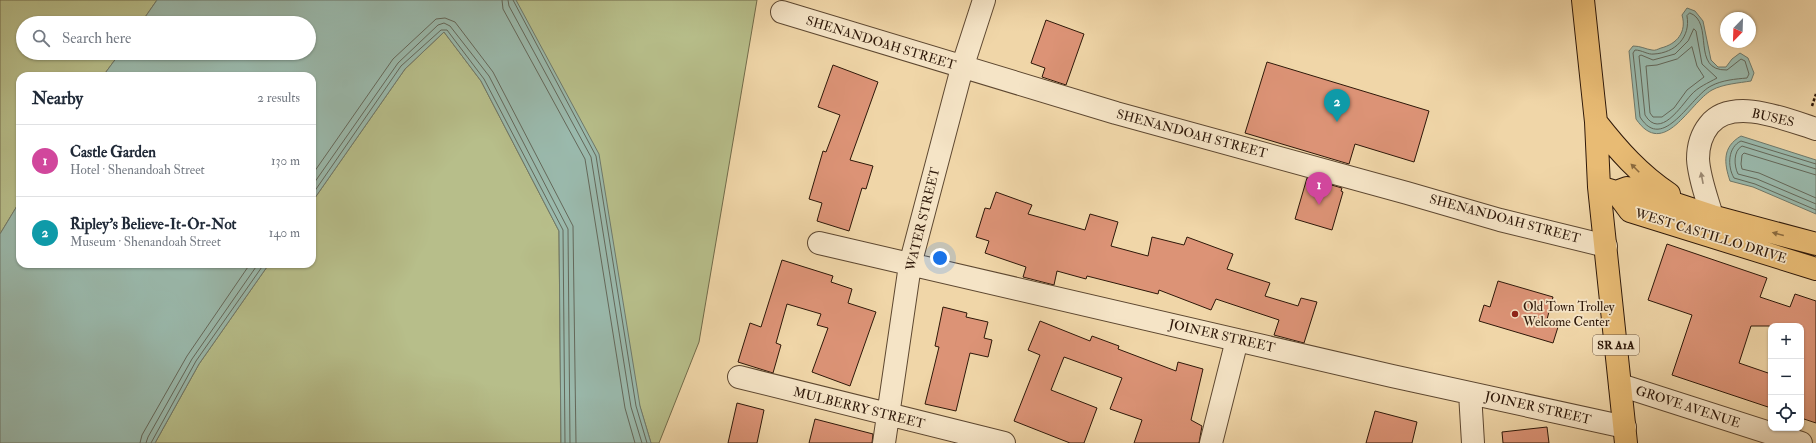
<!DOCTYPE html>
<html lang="en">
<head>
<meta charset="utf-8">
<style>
  body { margin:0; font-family:"IM FELL Double Pica",serif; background:#f6f6f7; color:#1f2937 }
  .controls { position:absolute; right:12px; bottom:12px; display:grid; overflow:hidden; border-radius:8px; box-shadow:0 1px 3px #0004 }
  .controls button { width:36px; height:36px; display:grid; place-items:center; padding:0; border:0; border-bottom:1px solid #e0e1e3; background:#fff; color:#1f2937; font:20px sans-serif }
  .compass { position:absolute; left:1720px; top:12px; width:36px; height:36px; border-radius:50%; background:#fff; box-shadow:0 1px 3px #0004; rotate:203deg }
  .you { position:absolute; left:940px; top:258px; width:14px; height:14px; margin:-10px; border:3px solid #fff; border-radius:50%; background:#1a73e8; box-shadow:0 0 0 6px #1a73e833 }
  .badge { display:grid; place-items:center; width:26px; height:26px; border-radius:50%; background:#8f2418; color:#fff; font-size:13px; font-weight:700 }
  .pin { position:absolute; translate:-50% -33px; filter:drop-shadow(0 1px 2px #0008) }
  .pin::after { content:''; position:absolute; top:21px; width:14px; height:12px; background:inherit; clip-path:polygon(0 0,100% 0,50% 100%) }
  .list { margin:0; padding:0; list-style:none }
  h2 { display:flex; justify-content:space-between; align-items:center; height:52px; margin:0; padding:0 16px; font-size:17px }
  h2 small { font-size:13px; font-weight:400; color:#747a83 }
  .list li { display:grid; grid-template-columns:26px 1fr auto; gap:12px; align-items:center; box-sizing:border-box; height:72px; padding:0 16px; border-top:1px solid #e0e1e3 }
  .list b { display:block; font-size:15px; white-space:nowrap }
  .list p { margin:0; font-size:13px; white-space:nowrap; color:#747a83 }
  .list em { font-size:13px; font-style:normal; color:#747a83 }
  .icon { flex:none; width:22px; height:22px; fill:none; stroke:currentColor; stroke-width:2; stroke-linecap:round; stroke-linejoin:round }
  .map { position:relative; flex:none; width:1816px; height:443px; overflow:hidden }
  .search { position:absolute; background:#fff; box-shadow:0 1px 3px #0004; left:16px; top:16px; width:300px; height:44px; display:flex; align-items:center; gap:10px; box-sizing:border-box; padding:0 14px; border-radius:22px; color:#747a83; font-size:15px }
  .panel { position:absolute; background:#fff; box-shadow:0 1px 3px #0004; left:16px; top:72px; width:300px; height:196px; border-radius:12px }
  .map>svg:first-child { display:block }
  .green { fill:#b7be8a; stroke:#726b4a }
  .water { fill:#9ab9ac; stroke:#6f796b }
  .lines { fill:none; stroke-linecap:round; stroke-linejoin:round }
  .shore { stroke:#64685a; stroke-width:1 }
  .building { fill:#dc9376; stroke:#2e1809 }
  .minor-casing { stroke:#5e4831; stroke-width:24 }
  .major-casing { stroke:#2e1809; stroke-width:24 }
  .path { stroke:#2e1809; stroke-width:2.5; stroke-dasharray:3 2; stroke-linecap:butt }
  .minor { stroke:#f5e4c6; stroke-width:22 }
  .major { stroke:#e8bb74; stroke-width:22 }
  .oneway { fill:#8b6a3e }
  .oneway2 { fill:#9b8871 }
  .poi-dot { fill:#8f2418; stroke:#f5e4c6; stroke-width:1.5 }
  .labels { text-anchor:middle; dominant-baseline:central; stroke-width:3.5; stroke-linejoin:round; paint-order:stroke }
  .shield { fill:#f5e4c6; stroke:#6a5542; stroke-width:1 }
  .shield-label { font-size:12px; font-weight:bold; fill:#2e1809 }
  .street-label { font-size:13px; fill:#2e1809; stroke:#f5e4c6 }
  .poi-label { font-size:13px; fill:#2e1809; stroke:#f5e4c6; text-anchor:start }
</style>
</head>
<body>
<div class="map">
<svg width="1816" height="443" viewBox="0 0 1816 443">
  <rect width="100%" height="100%" fill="#f0d6a8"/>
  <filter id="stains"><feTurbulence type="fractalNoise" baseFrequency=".005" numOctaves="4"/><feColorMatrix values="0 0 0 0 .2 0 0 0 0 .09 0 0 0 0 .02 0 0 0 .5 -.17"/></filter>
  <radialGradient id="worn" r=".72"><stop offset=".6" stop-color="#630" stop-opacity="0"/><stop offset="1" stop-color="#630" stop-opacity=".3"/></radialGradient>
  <!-- green -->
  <path class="green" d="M0,0H157L141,23H23V53H120L103,76H20V201L0,234Z
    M516,0H757L699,342L659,443H651Z
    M444,32L481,81L559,231L561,443H155L199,364L269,264H312V202L405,69Z"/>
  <!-- water -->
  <path class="water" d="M157,0H516L599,154L640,406L651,443H561L559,231L481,81L444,32L405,69L312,202V76H103L120,53H309V23H141Z
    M1687,8L1695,11L1703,21L1711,60L1718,67H1726L1732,59L1740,53L1748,58L1754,73L1751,81C1739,83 1723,84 1712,90C1689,103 1664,160 1636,119L1629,51L1633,46C1641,46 1645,49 1652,50C1655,51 1658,49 1661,48C1677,44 1687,32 1682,15Z
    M1741,136L1816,160V214L1753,187L1730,181C1724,163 1722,147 1741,136Z
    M20,201V264H269L199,364L155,443H0V234Z"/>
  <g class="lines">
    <!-- shore -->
    <path class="shore" d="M502,0L503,9L585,159L625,408L635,443
      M508,0L509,6L591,157L631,407L642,443
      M513,0L596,156L636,406L647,443
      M1690,13C1715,22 1690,71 1727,70L1741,59L1745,61L1749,74L1747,78C1736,79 1722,80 1711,86C1691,96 1663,154 1640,117L1633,53L1635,50C1642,50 1648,55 1654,54C1675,53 1691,37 1687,16Z
      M1694,29L1696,31L1702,64L1717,78C1708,83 1698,87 1691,95C1681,106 1660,140 1645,115L1639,56L1641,55L1653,60L1675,54L1688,41Z
      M1692,47L1697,66L1704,77L1687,90L1674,108L1662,117H1653L1650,113L1646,66L1657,65L1677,59Z
      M1816,164L1741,141C1728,147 1727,166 1734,178L1755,184L1816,210
      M1816,169L1742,146C1733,151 1734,166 1738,174L1757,179L1816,204
      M312,175L393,59L436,19L445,18L455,22L493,72L573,226L576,443
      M1816,175L1744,153L1742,155L1741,164L1742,169L1759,173L1816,198
      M312,186L398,63L438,25L444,23L450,26L489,76L568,229L570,443
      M312,195L401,66L441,30H447L484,79L563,230L565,443
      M140,443L142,435L187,356L250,264
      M146,443L148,437L192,359L258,264
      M151,443L196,361L264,264"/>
  </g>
  <!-- building -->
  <path class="building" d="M1046,20L1084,34L1066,85L1042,77L1045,68L1031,63Z
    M1267,62L1429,111L1414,162L1355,144L1349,164L1245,133Z
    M833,65L878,82L850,160L873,166L866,189L862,188L849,231L817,221L822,203L809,199L823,151L826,152L840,115L818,107Z
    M1307,178L1342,188L1341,191L1343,192L1332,230L1295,219Z
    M996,192L1032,205L1028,214L1085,230L1090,214L1118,222L1111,246L1148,256L1152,237L1184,245L1187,237L1233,254L1227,269L1270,283L1265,296L1298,306L1301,298L1317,302L1304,343L1274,335L1279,320L1216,299L1211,310L1159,290L1158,294L1087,276L1086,279L1057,271L1054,285L1023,277L1026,267L985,253L989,241L976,237L985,208L990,209Z
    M1667,244L1767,278L1760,297L1790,307L1795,294L1816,301V423L1801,418V326H1751L1739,363L1771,374V408L1672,375L1692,315L1648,300Z
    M782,260L833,276L831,282L852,289L848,303L876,312L850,386L812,372L828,328L817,325L821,314L787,304L776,343L781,345L773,373L738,362L750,323L761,327Z
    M1498,281L1553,297L1546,323L1558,327L1553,343L1479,321L1484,305L1490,307Z
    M943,307L967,313L966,317L988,322L984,338L992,340L988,357L970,353L956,411L925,404L939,347L935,346Z
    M1040,321L1090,341L1092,336L1119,346L1118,349L1176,371L1178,362L1203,369L1191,420L1202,426L1199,443H1134L1142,420L1110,409L1122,378L1064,357L1051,390L1097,408L1084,443H1070L1014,421L1040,355L1028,350Z
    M737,403L764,410L757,443H728Z
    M1375,411L1417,422L1412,443H1366Z
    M815,419L873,434L872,443H809Z
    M1547,427L1549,443H1503L1502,432Z"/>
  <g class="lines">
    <defs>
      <path id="minor" d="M782,12L1116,113L1407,193L1500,220L1606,246
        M1712,216C1707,198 1699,178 1698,159C1698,146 1701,135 1709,125C1732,96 1787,120 1816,129
        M819,243L1392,376L1625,427
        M739,377L1004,443
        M1620,385L1801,443
        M1470,393L1473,443
        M884,443L910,265L962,68L984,0
        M1211,443L1237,340"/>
      <path id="major" d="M1583,0L1596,122L1599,187L1626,443
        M1596,122C1618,150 1639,174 1669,194
        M1599,187L1616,192L1627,188L1712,216L1816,244
        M1616,192L1630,211L1816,269"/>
    </defs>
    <!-- minor casing -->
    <use href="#minor" class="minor-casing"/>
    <!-- major casing -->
    <use href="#major" class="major-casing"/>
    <!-- path -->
    <path class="path" d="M1812,106L1816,94"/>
    <!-- minor -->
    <use href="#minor" class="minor"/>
    <!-- major -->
    <use href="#major" class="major"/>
  </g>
  <!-- one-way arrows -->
  <defs><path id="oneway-solid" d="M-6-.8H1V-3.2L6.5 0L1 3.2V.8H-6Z"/></defs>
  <g class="oneway">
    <use href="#oneway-solid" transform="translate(1635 168) rotate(-135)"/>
    <use href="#oneway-solid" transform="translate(1778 234) rotate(-165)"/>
  </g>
  <use class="oneway2" href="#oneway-solid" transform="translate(1702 178) rotate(-101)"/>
  <!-- markers -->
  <circle class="poi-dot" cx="1515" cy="314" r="4"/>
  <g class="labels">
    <!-- shield labels -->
    <rect class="shield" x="1593" y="335" width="46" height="20" rx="3"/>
    <g class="shield-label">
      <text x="1616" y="345">SR A1A</text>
    </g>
    <!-- street labels -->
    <g class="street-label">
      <text transform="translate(881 43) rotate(17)">SHENANDOAH STREET</text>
      <text transform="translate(1773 118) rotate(13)">BUSES</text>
      <text transform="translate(1192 134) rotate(15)">SHENANDOAH STREET</text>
      <text transform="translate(923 219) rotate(-76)">WATER STREET</text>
      <text transform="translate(1505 219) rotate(15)">SHENANDOAH STREET</text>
      <text transform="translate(1711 236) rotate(17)">WEST CASTILLO DRIVE</text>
      <text transform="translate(1222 336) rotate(13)">JOINER STREET</text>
      <text transform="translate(1688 407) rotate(18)">GROVE AVENUE</text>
      <text transform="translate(859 408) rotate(14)">MULBERRY STREET</text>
      <text transform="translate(1538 408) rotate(13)">JOINER STREET</text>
    </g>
    <!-- poi labels -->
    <g class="poi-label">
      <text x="1523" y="307">Old Town Trolley<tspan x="1523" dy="15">Welcome Center</tspan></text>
    </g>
  </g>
  <rect width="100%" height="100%" filter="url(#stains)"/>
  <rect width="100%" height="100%" fill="url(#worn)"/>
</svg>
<div class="controls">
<button>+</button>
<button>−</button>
<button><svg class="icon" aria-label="locate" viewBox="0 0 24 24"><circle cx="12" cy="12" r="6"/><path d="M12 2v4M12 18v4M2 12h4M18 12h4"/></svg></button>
</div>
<svg class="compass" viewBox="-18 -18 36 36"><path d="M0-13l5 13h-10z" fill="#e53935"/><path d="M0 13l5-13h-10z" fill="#747a83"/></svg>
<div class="you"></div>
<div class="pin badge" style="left:1319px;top:205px;background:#d1479c">1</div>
<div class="pin badge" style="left:1337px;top:122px;background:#0f9aa8">2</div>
<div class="search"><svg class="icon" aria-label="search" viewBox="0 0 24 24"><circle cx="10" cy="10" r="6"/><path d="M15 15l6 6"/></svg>Search here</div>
<section class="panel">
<h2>Nearby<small>2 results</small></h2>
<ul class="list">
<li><span class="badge" style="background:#d1479c">1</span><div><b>Castle Garden</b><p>Hotel · Shenandoah Street</p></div><em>130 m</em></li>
<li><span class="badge" style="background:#0f9aa8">2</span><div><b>Ripley's Believe-It-Or-Not</b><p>Museum · Shenandoah Street</p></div><em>140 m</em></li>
</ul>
</section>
</div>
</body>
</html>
